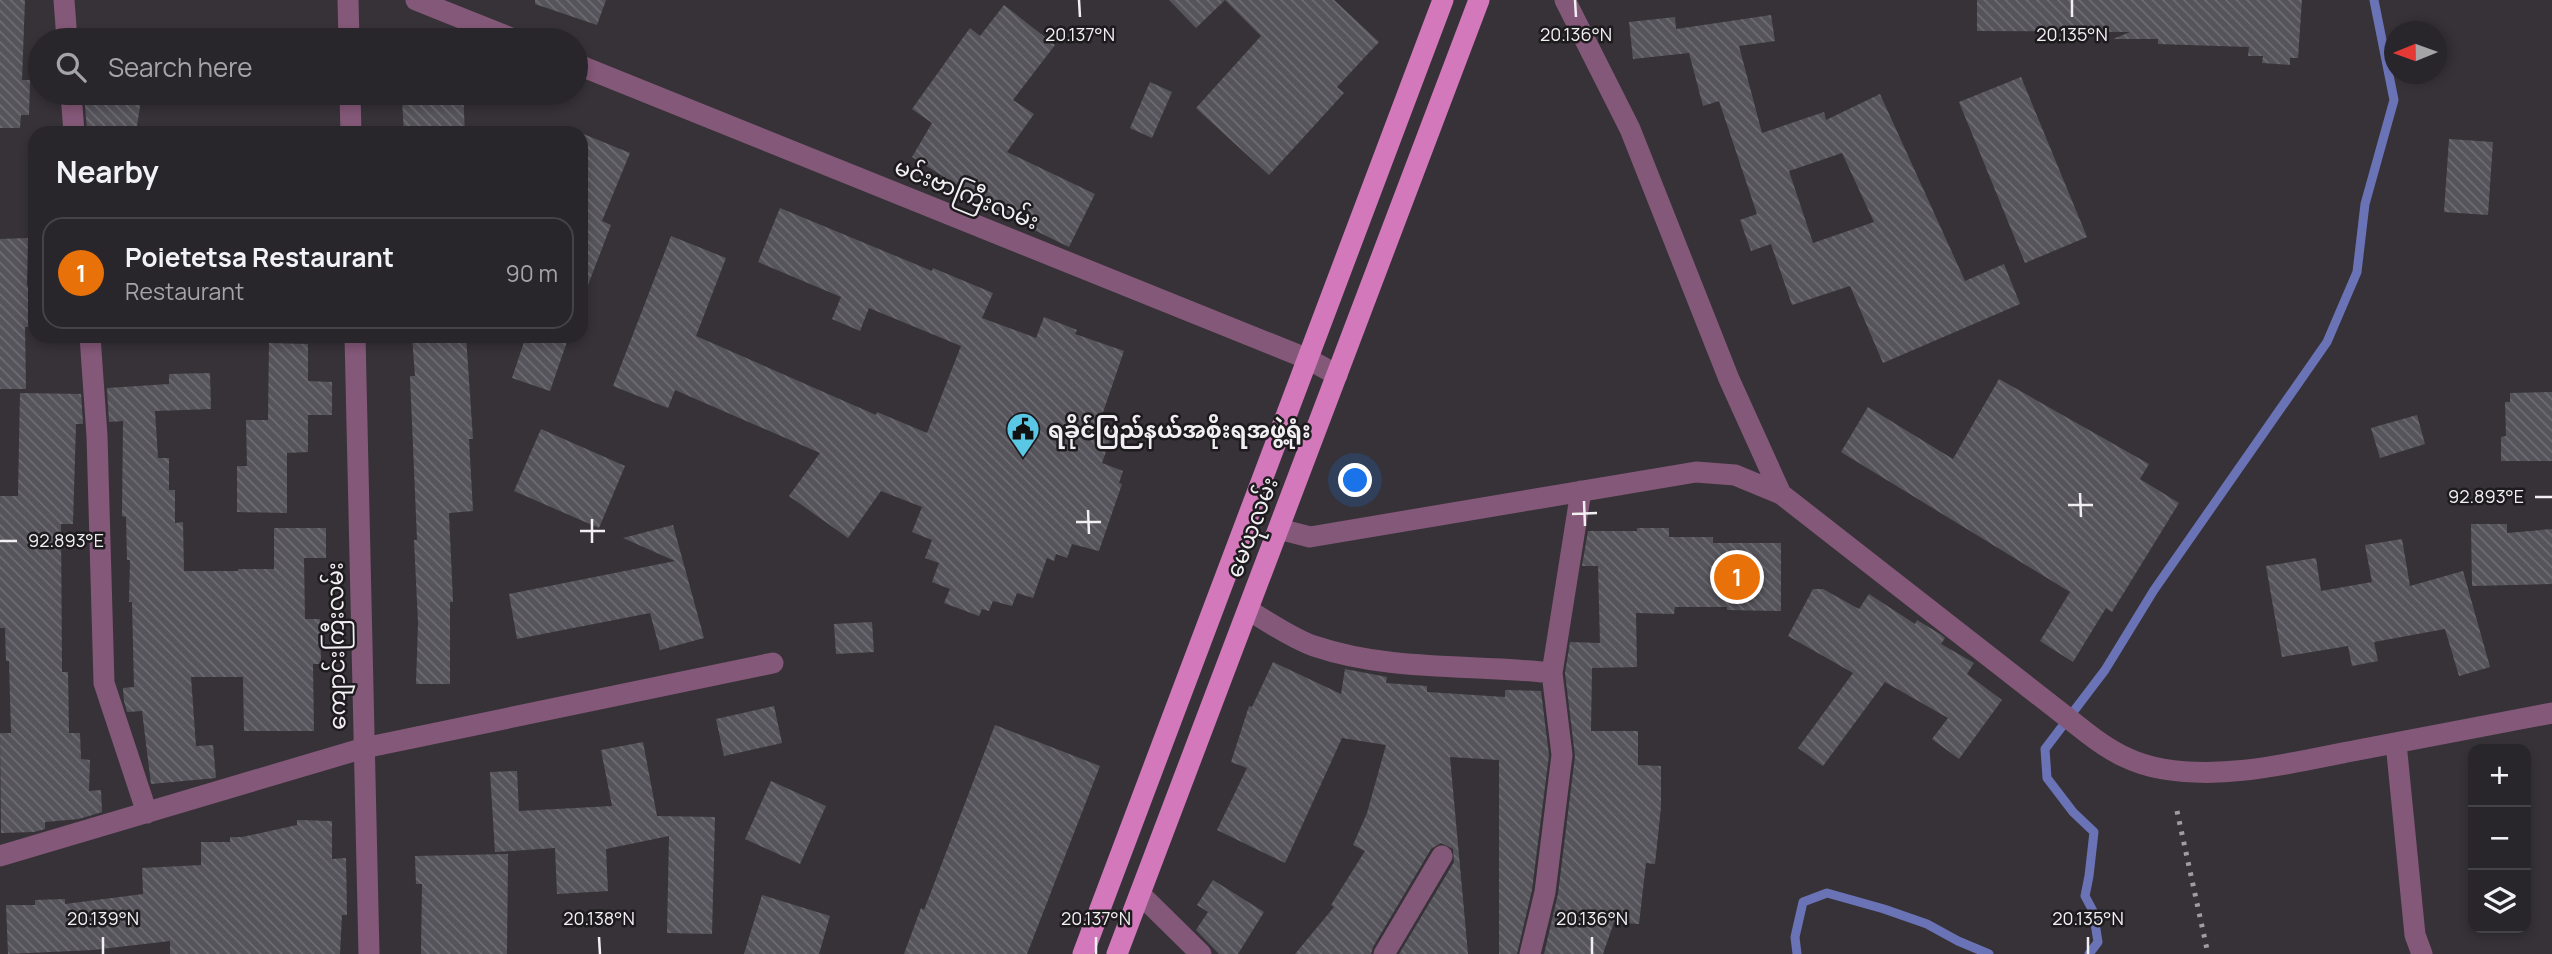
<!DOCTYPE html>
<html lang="en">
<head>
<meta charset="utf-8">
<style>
  body { margin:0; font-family:Manrope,"Noto Sans Myanmar",sans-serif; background:#343236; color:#f1f3f6 }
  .controls { position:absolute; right:21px; bottom:21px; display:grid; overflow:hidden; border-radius:14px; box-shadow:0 4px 10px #0003 }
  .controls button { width:63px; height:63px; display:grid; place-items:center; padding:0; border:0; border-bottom:2px solid #444347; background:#28262a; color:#f1f3f6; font:35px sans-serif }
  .compass { position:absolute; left:2384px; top:21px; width:63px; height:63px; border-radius:50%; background:#28262a; box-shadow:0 4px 10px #0003; rotate:269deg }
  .you { position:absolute; left:1356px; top:481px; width:24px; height:24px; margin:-18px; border:5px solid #fff; border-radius:50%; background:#1a73e8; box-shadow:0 0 0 10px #1a73e833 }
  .badge { display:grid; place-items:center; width:46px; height:46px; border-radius:50%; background:#5ac8e5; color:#fff; font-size:23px; font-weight:700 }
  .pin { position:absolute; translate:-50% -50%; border:4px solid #fff; box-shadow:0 2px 7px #0006 }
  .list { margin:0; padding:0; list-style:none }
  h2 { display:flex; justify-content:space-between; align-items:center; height:91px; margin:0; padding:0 28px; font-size:30px }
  h2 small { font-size:23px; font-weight:400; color:#a5a5a8 }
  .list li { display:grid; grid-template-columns:46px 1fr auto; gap:21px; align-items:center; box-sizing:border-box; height:112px; margin:0 14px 14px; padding:0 14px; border:2px solid #444347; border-radius:21px }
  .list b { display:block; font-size:26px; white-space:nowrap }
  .list p { margin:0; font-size:23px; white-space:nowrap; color:#a5a5a8 }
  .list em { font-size:23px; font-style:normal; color:#a5a5a8 }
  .icon { flex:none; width:38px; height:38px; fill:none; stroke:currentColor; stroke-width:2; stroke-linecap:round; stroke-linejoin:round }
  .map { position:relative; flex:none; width:2552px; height:954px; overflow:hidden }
  .search { position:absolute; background:#28262a; box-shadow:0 4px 10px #0003; left:28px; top:28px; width:560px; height:77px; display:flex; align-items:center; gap:18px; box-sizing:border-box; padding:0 24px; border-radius:38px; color:#a5a5a8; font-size:26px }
  .panel { position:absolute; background:#28262a; box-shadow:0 4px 10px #0003; left:28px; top:126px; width:560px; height:217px; border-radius:21px }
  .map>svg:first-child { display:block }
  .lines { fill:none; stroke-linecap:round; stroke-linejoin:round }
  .stream { stroke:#6b73b7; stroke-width:9 }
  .building { fill:url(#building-back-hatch); fill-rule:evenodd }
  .street { stroke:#845878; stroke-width:21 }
  .primary { stroke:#d278bb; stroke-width:21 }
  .rail { stroke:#a19da2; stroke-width:5; stroke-dasharray:3.5 7; stroke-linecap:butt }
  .ticks { fill:none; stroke:#f2eff3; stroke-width:2.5 }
  .labels { text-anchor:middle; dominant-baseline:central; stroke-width:5; stroke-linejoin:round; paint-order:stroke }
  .street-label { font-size:23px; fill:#f2eff3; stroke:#1d1b1d }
  .poi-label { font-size:23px; font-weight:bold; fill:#f2eff3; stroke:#1d1b1d; text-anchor:start }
  .ticks-label { font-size:18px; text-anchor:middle; fill:#f2eff3; stroke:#1d1b1d; stroke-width:5; stroke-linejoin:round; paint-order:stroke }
</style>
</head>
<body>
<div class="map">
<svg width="2552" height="954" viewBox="0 0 2552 954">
  <defs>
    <pattern id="building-back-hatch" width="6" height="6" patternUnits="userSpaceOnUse" patternTransform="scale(1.75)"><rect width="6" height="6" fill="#56545b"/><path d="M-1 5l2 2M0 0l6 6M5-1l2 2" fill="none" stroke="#6f6d73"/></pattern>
  </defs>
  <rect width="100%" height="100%" fill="#363238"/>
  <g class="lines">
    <!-- stream -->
    <path class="stream" d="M1797,954L1795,937L1803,902L1827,893L1884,909L1927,924L1958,941L1989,954
      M2089,954L2098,942L2093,911L2085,896L2089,876L2094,832L2073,812L2047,778L2045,749L2105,670L2154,590L2327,342L2357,272L2365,204L2394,100L2374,0"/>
  </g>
  <!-- building -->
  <path class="building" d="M0,0H25L22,80H30L29,115H21L20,128H0Z
    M535,0H606L597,25L535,4Z
    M1169,0H1225L1196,28Z
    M1225,0H1334L1379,42L1337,87L1344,93L1269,175L1196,108L1261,36Z
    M1977,0H2302L2298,58H2290V65L2262,63L2263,56H2248L2249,47L2158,44V39H2113L2130,32L1977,31Z
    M1004,5L1055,45L1013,100L1034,114L1007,152L1095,194L1069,247L987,207L988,204L912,157L932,123L912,109L970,28L980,36Z
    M1771,15L1775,41L1739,46L1762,133L1824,112L1826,120L1880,94L1965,281L2004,264L2020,304L1883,363L1850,286L1792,305L1771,244L1751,251L1740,220L1757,214L1719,101L1703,106L1689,53L1633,59L1629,22L1675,17L1676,29ZM1842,153L1874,222L1813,243L1789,171Z
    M2021,77L2087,237L2025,263L1959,102Z
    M1150,82L1172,92L1152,138L1130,128Z
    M84,93H142L136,133H107L87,130Z
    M463,93L465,133H404L402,98Z
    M581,133L630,153L602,221L611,225L583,298H581Z
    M2449,139L2493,142L2488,215L2444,212Z
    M780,208L932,271L933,268L993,293L982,318L1036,338L1044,317L1077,330L1075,334L1124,351L1099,424L1114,429L1102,463L1123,471L1119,483L1122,484L1099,551L1072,544L1067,558L1056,554L1054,561L1047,558L1033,598L1017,593L1012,606L993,601L989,611L982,609L979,616L944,603L950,589L932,582L939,563L925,558L932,540L912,532L922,507L881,491L848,538L789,496L820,453L675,390L668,408L613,386L671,236L726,258L696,336L876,415L877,412L927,433L961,346L869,308L860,331L832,319L841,297L758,262Z
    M28,238L27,286L35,287V327H25L26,389H0V239Z
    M412,336H466L473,439H469L473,511L449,513L453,602H450V684H416L418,623L414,540H417L410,376H415Z
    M526,336H569L550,391L512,378Z
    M269,343L308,344V381L332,382V415H308V452L287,453V513L237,512V466H247L246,420H268Z
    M210,373L211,409L155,411L158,458H169V490H175V523L183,522L184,571H238V569H274V528H326V558H304L305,619H320L321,664H313L314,731H244L243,677H191L196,746L213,745L216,778L151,784L142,711L127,712L124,701L123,688L134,687L132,602H129L130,560H127L126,517L122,516L123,421L109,422L107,388L169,384V374Z
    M1999,379L2149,464L2140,479L2179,503L2112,612L2106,608L2073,662L2040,641L2070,592L1841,452L1868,407L1953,459Z
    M2552,392V461H2501V437L2506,436L2505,402H2510V393Z
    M20,393L81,394L83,424H76L73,524H61L62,672H68L69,733H80L81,759L90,760L89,791L101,790L102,812L79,819L45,822V829L34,832L1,833L0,733H11L9,661H6L5,628H0V496H18Z
    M2417,415L2425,444L2380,458L2371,428Z
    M541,429L625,466L599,528L514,491Z
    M2471,524H2507V533L2552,529V584L2472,586Z
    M673,525L704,638L660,650L650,613L517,639L509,594L675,561L623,538Z
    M1637,528H1669V537H1713V543H1781V611L1727,610V607H1675L1674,614L1636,613L1637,667L1592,668L1591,731H1638V765L1661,766V807L1655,864L1646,863L1639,924L1614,922L1603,954H1544L1558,894L1575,756L1565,673L1570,642L1600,643L1598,566H1582L1588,531H1637Z
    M2402,539L2410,586L2463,571L2490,667L2459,676L2445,629L2374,642L2378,661L2352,666L2348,646L2282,657L2266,566L2316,558L2321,591L2372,582L2365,545Z
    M1813,589H1823L1859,609L1869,594L1915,624L1917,620L1940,634L1945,638L1941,644L1974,663L1967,674L2002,700L1959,759L1932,739L1948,718L1885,682L1823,766L1798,748L1853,673L1788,636Z
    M872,622L874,652L836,654L834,624Z
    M1273,662L1341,694L1345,669L1387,677L1386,683L1427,686V692L1505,697V690L1541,691L1549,755L1532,890L1517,954H1499V760L1450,757L1468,954H1399L1454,862L1453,849L1441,843L1431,849L1373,947L1371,954H1295L1334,907L1331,905L1365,851L1353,845L1367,813L1386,745L1342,738L1285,863L1217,830L1247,768L1231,762L1241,731L1249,706L1252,707Z
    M774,706L782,743L724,756L716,719Z
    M995,725L1100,766L1027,954H904L921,908L924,910Z
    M643,742L657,816L715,817L712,934L667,933L669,836L606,849L608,891L557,894L555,848L495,852L490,772L517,771L519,811L612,806L601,750Z
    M771,781L826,806L800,864L745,839Z
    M297,820L332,821V859L346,858L347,915H342L340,954H170V941L93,950L8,954L6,905H35V900L65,899V904L143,894L142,868L201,865V842H230V837H242L297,825Z
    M508,854L507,954H421L422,884H416L415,856Z
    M1213,880L1264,912L1238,954H1219L1196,930L1208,912L1197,905Z
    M762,895L830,916L819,954H744Z"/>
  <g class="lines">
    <!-- street -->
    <path class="street" d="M64,0L67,40
      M348,0L349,40
      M416,0L516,40
      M1565,0L1630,129L1729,379L1781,494
      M576,64L1308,359L1337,375
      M71,93L74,133
      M350,93L351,133
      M90,336L97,436L104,683L147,813
      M355,336L369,954
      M1279,529L1310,537L1696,472L1735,475L1781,494L2087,733C2110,751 2133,764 2163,769C2229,780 2294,762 2358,750C2423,738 2487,725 2552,713
      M1248,610C1269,622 1291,638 1314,646C1391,672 1473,664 1552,673L1562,755L1545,892L1530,954
      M1552,673L1581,491
      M2396,743L2415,935L2422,954
      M0,856L364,748L773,663
      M1140,894L1201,954
      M1384,954L1442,856"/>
    <!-- primary -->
    <path class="primary" d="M1083,954L1443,0
      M1117,954L1479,0"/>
    <!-- rail -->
    <path class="rail" d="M2177,811L2208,954"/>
  </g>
  <!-- ticks -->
  <path class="ticks" d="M1079,0L1080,17M1575,0L1576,17M2072,0V17M2080,493L2081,517M2535,497H2552M1584,501L1585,526M2068,505H2093M1088,510L1089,534M1572,514L1597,513M592,519V543M1076,522H1101M580,531H605M0,541H17M103,937V954M599,937L600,954M1096,937V954M1592,937V954M2088,937V954"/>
  <!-- icons -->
  <defs>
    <symbol id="civic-pin" viewBox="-11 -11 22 30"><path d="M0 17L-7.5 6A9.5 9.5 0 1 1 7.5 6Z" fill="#5ac8e5" stroke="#1d1b1d"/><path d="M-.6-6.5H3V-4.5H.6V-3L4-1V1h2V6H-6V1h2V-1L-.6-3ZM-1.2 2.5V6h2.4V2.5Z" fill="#111"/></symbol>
  </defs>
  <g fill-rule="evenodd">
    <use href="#civic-pin" x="1004" y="410" width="38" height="52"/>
  </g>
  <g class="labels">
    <!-- street labels -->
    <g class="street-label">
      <text transform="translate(967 193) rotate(22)">မင်းဗာကြီးလမ်း</text>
      <text transform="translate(1251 527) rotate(-69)">မေယုလမ်း</text>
      <text transform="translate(335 646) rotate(-91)">ကျောင်းကြီးလမ်း</text>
    </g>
    <!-- poi labels -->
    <g class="poi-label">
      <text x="1048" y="429">ရခိုင်ပြည်နယ်အစိုးရအဖွဲ့ရုံး</text>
    </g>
  </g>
  <g class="ticks-label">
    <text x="1080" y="41">20.137°N</text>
    <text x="1576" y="41">20.136°N</text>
    <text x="2072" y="41">20.135°N</text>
    <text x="2486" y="503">92.893°E</text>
    <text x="66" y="547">92.893°E</text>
    <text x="103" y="925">20.139°N</text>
    <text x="599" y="925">20.138°N</text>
    <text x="1096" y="925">20.137°N</text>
    <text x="1592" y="925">20.136°N</text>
    <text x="2088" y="925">20.135°N</text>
  </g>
</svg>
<div class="controls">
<button>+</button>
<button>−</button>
<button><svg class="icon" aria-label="layers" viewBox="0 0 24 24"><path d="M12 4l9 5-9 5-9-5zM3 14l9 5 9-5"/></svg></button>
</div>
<svg class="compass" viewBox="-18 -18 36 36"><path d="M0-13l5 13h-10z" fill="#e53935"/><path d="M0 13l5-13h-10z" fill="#a5a5a8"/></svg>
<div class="you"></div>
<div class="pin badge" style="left:1737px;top:577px;background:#e8710a">1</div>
<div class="search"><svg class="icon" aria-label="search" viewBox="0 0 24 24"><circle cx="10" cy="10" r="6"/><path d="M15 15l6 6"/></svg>Search here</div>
<section class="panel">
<h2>Nearby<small></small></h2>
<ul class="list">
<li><span class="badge" style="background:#e8710a">1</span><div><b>Poietetsa Restaurant</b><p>Restaurant</p></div><em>90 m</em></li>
</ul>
</section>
</div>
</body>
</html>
